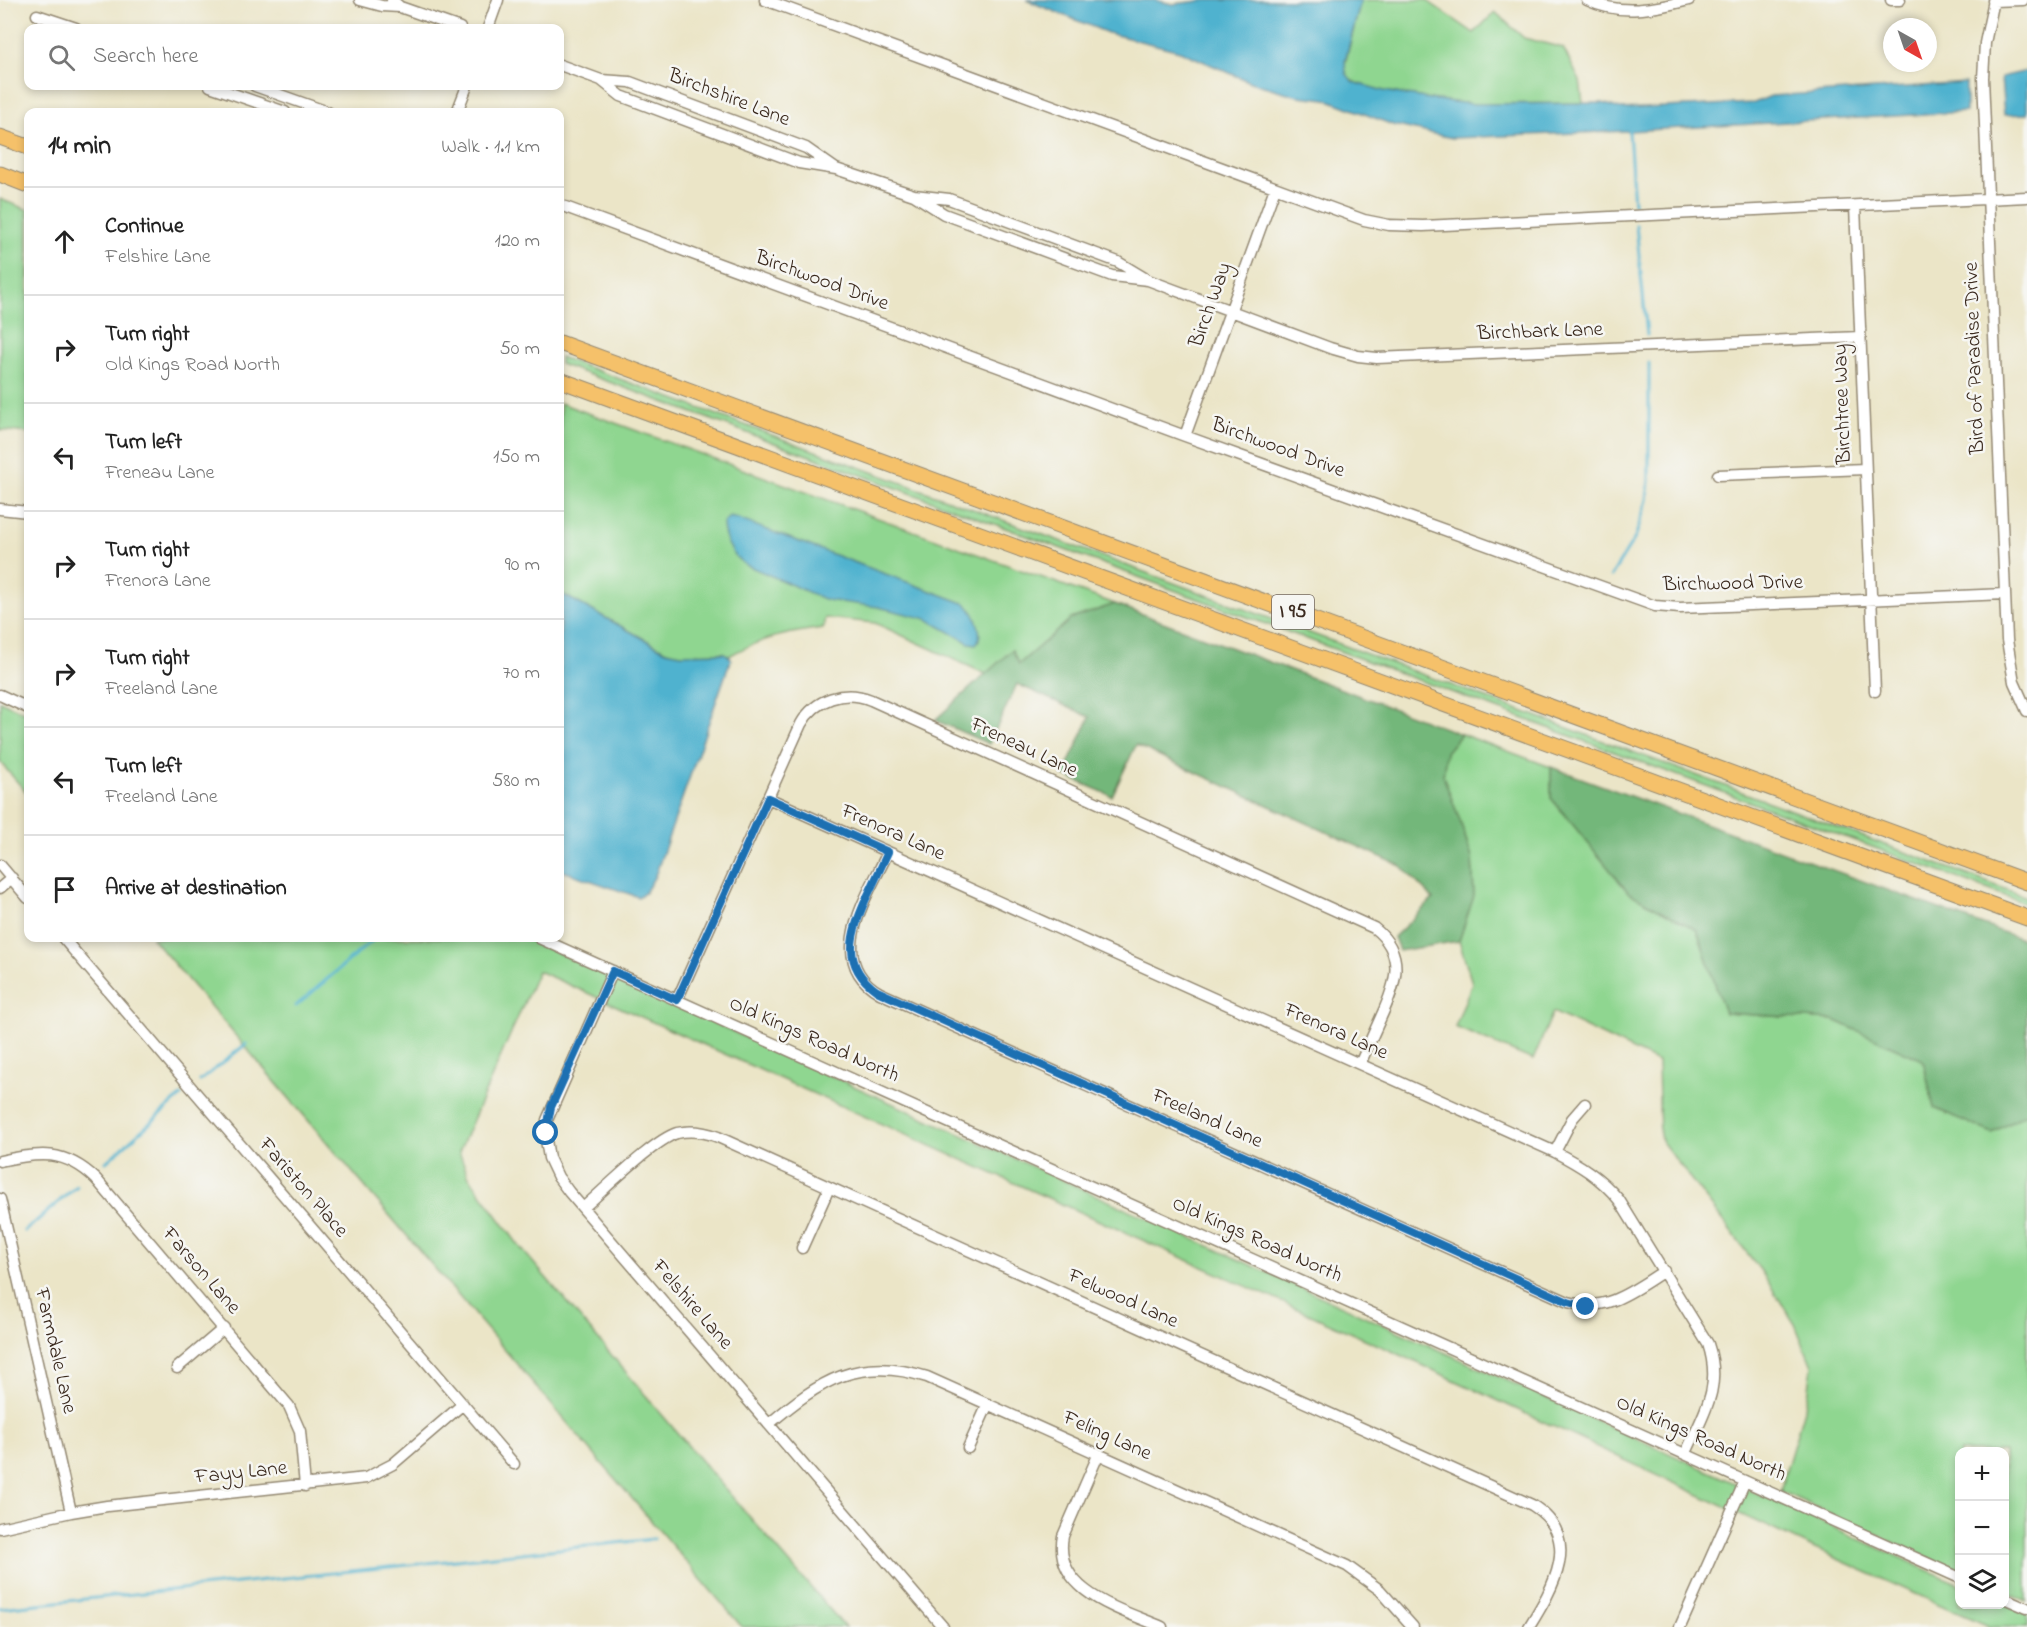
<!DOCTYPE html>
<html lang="en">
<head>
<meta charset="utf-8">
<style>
  body { margin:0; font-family:"Indie Flower",sans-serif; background:#f6f6f6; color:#222 }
  .controls { position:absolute; right:18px; bottom:18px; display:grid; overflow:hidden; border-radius:12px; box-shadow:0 3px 9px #0003 }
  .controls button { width:54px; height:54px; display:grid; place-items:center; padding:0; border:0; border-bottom:2px solid #e0e0e0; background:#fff; color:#222; font:30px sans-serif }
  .compass { position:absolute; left:1883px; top:18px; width:54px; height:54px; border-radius:50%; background:#fff; box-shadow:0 3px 9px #0003; rotate:140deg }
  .stop { position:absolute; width:18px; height:18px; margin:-14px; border:4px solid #1f6fb2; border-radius:50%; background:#fff }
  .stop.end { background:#1f6fb2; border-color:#fff; box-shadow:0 2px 6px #0008 }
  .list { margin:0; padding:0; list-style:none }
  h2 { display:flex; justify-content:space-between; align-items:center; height:78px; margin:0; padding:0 24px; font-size:26px }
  h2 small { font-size:20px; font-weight:400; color:#767676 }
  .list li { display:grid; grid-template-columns:39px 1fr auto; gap:18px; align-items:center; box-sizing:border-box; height:108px; padding:0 24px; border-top:2px solid #e0e0e0 }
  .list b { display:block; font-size:22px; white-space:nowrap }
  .list p { margin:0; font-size:20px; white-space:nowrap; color:#767676 }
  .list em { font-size:20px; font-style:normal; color:#767676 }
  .icon { flex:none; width:33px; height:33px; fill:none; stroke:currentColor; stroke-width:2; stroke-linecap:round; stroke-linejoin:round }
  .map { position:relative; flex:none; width:2027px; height:1627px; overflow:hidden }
  .search { position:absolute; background:#fff; box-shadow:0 3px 9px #0003; left:24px; top:24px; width:540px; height:66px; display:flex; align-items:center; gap:15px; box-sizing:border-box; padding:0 21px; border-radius:12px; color:#767676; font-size:22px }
  .panel { position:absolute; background:#fff; box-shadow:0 3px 9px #0003; left:24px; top:108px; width:540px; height:834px; border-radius:12px }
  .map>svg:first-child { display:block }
  .green { fill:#8fd690; stroke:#658057; stroke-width:1.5 }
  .forest { fill:#73b77a; stroke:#57704c; stroke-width:1.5 }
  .water { fill:#50b2cf; stroke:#466e76; stroke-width:1.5 }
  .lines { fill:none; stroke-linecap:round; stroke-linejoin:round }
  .stream { stroke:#50b2cf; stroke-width:3 }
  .minor-casing { stroke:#938872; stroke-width:13 }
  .highway-casing { stroke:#938872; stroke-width:17 }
  .minor { stroke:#fff; stroke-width:10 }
  .highway { stroke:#f5c16b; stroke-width:15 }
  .route { stroke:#1f6fb2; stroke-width:8 }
  .labels { text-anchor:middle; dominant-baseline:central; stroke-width:5; stroke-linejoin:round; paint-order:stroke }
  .shield { fill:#f6f6f2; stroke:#73675e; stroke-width:1.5 }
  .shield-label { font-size:20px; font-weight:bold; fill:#3b2a1e }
  .street-label { font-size:21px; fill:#3b2a1e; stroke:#f6f6f2 }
</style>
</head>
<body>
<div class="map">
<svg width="2027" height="1627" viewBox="0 0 2027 1627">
  <rect width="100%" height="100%" fill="#f6f6f2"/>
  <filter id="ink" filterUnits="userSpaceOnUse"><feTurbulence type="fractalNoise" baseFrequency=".0167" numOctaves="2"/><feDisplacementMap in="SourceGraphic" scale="12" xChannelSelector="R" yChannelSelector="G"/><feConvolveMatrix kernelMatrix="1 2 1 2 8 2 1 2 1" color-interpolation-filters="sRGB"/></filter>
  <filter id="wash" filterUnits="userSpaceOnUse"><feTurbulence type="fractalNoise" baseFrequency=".008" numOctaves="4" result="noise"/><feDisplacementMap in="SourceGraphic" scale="24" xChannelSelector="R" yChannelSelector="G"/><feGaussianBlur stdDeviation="1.35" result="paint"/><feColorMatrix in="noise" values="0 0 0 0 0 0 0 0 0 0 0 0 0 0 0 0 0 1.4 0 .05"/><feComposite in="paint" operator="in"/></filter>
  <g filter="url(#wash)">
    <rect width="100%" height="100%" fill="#ebe5c7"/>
    <!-- green -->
    <path class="green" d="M1361,0H1426L1474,33L1495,12L1524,38L1563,48L1580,81L1583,103L1472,104L1436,100L1384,91L1358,84L1349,78L1344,68Z
      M0,199L28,210V433L0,430Z
      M560,357L2027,897V904L560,364Z
      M560,403L1115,604L1071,619L1019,664L1012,650L986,674L875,623L825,618L823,628C787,633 761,638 729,656L724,653L681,654L666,651L560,593Z
      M0,701L28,714V794L0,762Z
      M1461,734L1551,767V798L1629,893L1697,930L1725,1013L1834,1020L1923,1060L1934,1108L1992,1133L2027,1113V1602L2005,1592L2004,1452H1960L1959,1572L1780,1491L1808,1396L1812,1366L1795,1324L1761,1271L1660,1139L1658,1062L1553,1012L1533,1060L1455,1027L1472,983L1459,941L1474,895L1472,858L1459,818L1443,776L1446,752Z
      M152,938H525L1959,1584L1960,1604H2005L2027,1614V1627H1990L1815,1549L1403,1356L538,971L459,1152L469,1177L520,1247L702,1462L845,1627H742Z"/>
    <!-- forest -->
    <path class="forest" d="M1115,604L1461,734L1446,752L1443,776L1459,818L1472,858L1474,896L1459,941L1399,951L1394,937L1433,899L1401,866L1136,745L1112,796L1063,775L1090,717L1017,684L989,744L935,720L1012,650L1019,664L1071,619Z
      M1551,767L2027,941V1113L1992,1133L1934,1108L1923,1060L1834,1020L1725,1013L1697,930L1629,893L1551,798Z"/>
    <!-- water -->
    <path class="water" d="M1026,0H1154L1173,4L1208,0H1361L1345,61L1346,73L1353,82L1384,91L1436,100L1472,104L1603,103L1620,109L1754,103L1771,96L1966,83V112L1629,131L1452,138L1393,125L1326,99L1298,96L1250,82L1180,51L1108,33Z
      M2027,71V114L2004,115L2001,77Z
      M729,517L738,519L966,604C975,612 985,635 976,644L969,643L927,619L878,607L826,600L744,564C732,556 723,537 723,523Z
      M560,593L666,651L681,654L724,653L729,656L731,659L655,876L645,893L638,897L560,870Z"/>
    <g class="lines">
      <!-- stream -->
      <path class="stream" d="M1629,131L1634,204
        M1636,225L1647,335
        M1611,576L1635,538L1647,500L1649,480V363
        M296,1006L375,938
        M200,1081L246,1044
        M106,1162L181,1096
        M25,1231L77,1186
        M0,1608L654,1539"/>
    </g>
  </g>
  <g filter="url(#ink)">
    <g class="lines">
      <defs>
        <path id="minor" d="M360,0L382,6L400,7L392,0
          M765,0L1364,220L1389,225L1423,226L2027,197
          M1587,0C1620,16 1654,9 1689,0
          M1891,0H1900
          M1994,0L1985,43L1983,78L2007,640L2014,682L2027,711
          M1993,1L2023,0
          M400,7L460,28
          M37,15L76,28
          M488,28L498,0
          M560,65L601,80
          M210,86L285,112
          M255,86L328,112
          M457,112L467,86
          M836,169L806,148L630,82L601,80L621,96L799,163L836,169L914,195L949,199L1118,262L1148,280L1112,276L944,214L914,195
          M560,205L1185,436L1655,606L1680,608L2005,594
          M1855,206L1875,691
          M1148,280L1330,348L1358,356L1377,358L1860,337
          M1185,436L1275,188
          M1718,475L1865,469
          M0,509L28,512
          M0,695L28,708
          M768,798L1555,1152C1580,1165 1600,1177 1619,1200L1708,1344C1723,1388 1703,1414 1686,1453
          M888,852C869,894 822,960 880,993L1568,1302C1605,1314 1634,1290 1664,1271
          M0,865L28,898
          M0,888L12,878
          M63,938L514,1464
          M539,938L1960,1578
          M613,971L547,1120L546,1140L549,1158L558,1177L569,1192L943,1627
          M677,1000L801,724C815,699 844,689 871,700L1374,928C1407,954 1396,984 1381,1017C1374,1033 1367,1048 1360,1064
          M1555,1152L1572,1119L1585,1104
          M0,1161C39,1152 65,1149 96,1179L289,1406L300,1431L305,1486
          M0,1199L71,1512
          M583,1208C604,1190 654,1140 677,1133C691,1130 705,1132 718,1137L1532,1505C1584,1537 1553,1588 1529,1627
          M802,1248L829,1188
          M177,1368L224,1328
          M769,1424C820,1381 858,1355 927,1377L1347,1566L1380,1590L1413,1627
          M968,1448L988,1404
          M1099,1453L1063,1536C1052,1592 1123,1610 1162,1627
          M0,1528L71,1512L107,1506L366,1478L393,1464L463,1404
          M2004,1598L2027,1608
          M1680,1627L1745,1481"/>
        <path id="highway" d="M0,137L28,147
          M0,174L28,185
          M560,343L2027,882
          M560,380L2027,918"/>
      </defs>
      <!-- minor casing -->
      <use href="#minor" class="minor-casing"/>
      <!-- highway casing -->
      <use href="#highway" class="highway-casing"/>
      <!-- minor -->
      <use href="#minor" class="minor"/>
      <!-- highway -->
      <use href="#highway" class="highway"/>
    </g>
  </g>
  <g class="lines" filter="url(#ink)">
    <!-- route -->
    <path class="route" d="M546,1133L551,1107L613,971L677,1000L768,798L888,852C881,867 874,883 866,899C851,933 840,965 877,991L1546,1292L1568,1302L1586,1307"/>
  </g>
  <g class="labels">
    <!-- shield labels -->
    <rect class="shield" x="1272" y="595" width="42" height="34" rx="4.5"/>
    <g class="shield-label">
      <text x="1293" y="612">I 95</text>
    </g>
    <!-- street labels -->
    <g class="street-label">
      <text transform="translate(729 98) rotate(21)">Birchshire Lane</text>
      <text transform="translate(822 281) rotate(20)">Birchwood Drive</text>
      <text transform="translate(1211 305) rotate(-70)">Birch Way</text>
      <text transform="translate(1540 332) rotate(-2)">Birchbark Lane</text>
      <text transform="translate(1975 358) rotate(-92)">Bird of Paradise Drive</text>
      <text transform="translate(1843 404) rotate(-92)">Birchtree Way</text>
      <text transform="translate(1278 448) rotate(20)">Birchwood Drive</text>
      <text transform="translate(1733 584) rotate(-1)">Birchwood Drive</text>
      <text transform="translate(1024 748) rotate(25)">Freneau Lane</text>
      <text transform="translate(893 833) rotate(24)">Frenora Lane</text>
      <text transform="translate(1336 1032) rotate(24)">Frenora Lane</text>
      <text transform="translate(814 1040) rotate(24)">Old Kings Road North</text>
      <text transform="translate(1207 1119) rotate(24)">Freeland Lane</text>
      <text transform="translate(303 1188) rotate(49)">Fariston Place</text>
      <text transform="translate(1257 1240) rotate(24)">Old Kings Road North</text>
      <text transform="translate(201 1271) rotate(49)">Farson Lane</text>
      <text transform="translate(1123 1299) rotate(24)">Felwood Lane</text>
      <text transform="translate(692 1305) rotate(49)">Felshire Lane</text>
      <text transform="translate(55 1351) rotate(77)">Farmdale Lane</text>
      <text transform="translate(1107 1436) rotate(24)">Feling Lane</text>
      <text transform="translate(1701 1439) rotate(24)">Old Kings Road North</text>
      <text transform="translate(241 1473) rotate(-6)">Fayy Lane</text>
    </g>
  </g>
</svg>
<div class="controls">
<button>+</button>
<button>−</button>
<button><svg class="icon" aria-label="layers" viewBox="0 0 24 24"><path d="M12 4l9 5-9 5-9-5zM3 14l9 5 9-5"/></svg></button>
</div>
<svg class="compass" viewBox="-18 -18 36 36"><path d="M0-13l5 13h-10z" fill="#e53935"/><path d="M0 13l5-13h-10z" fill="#767676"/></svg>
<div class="stop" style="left:546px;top:1133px"></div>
<div class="stop end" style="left:1586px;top:1307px"></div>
<div class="search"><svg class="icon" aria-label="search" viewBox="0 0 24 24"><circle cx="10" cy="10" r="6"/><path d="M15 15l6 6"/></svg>Search here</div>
<section class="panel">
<h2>14 min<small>Walk · 1.1 km</small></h2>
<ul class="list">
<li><svg class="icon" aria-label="ahead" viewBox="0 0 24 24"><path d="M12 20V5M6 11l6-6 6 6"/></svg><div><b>Continue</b><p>Felshire Lane</p></div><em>120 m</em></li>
<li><svg class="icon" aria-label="right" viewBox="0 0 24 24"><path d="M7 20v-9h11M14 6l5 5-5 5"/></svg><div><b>Turn right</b><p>Old Kings Road North</p></div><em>50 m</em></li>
<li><svg class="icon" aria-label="left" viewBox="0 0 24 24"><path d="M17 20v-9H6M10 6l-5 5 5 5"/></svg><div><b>Turn left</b><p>Freneau Lane</p></div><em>150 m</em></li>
<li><svg class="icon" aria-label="right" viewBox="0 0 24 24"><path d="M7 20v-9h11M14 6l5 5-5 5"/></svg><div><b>Turn right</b><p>Frenora Lane</p></div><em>90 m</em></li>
<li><svg class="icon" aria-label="right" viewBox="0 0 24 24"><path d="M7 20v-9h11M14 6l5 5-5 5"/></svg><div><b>Turn right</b><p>Freeland Lane</p></div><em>70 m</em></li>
<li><svg class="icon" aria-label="left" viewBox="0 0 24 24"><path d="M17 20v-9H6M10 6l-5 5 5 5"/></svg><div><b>Turn left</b><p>Freeland Lane</p></div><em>580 m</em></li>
<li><svg class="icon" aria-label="arrive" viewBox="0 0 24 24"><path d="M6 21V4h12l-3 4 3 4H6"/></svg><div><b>Arrive at destination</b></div></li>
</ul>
</section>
</div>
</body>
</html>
